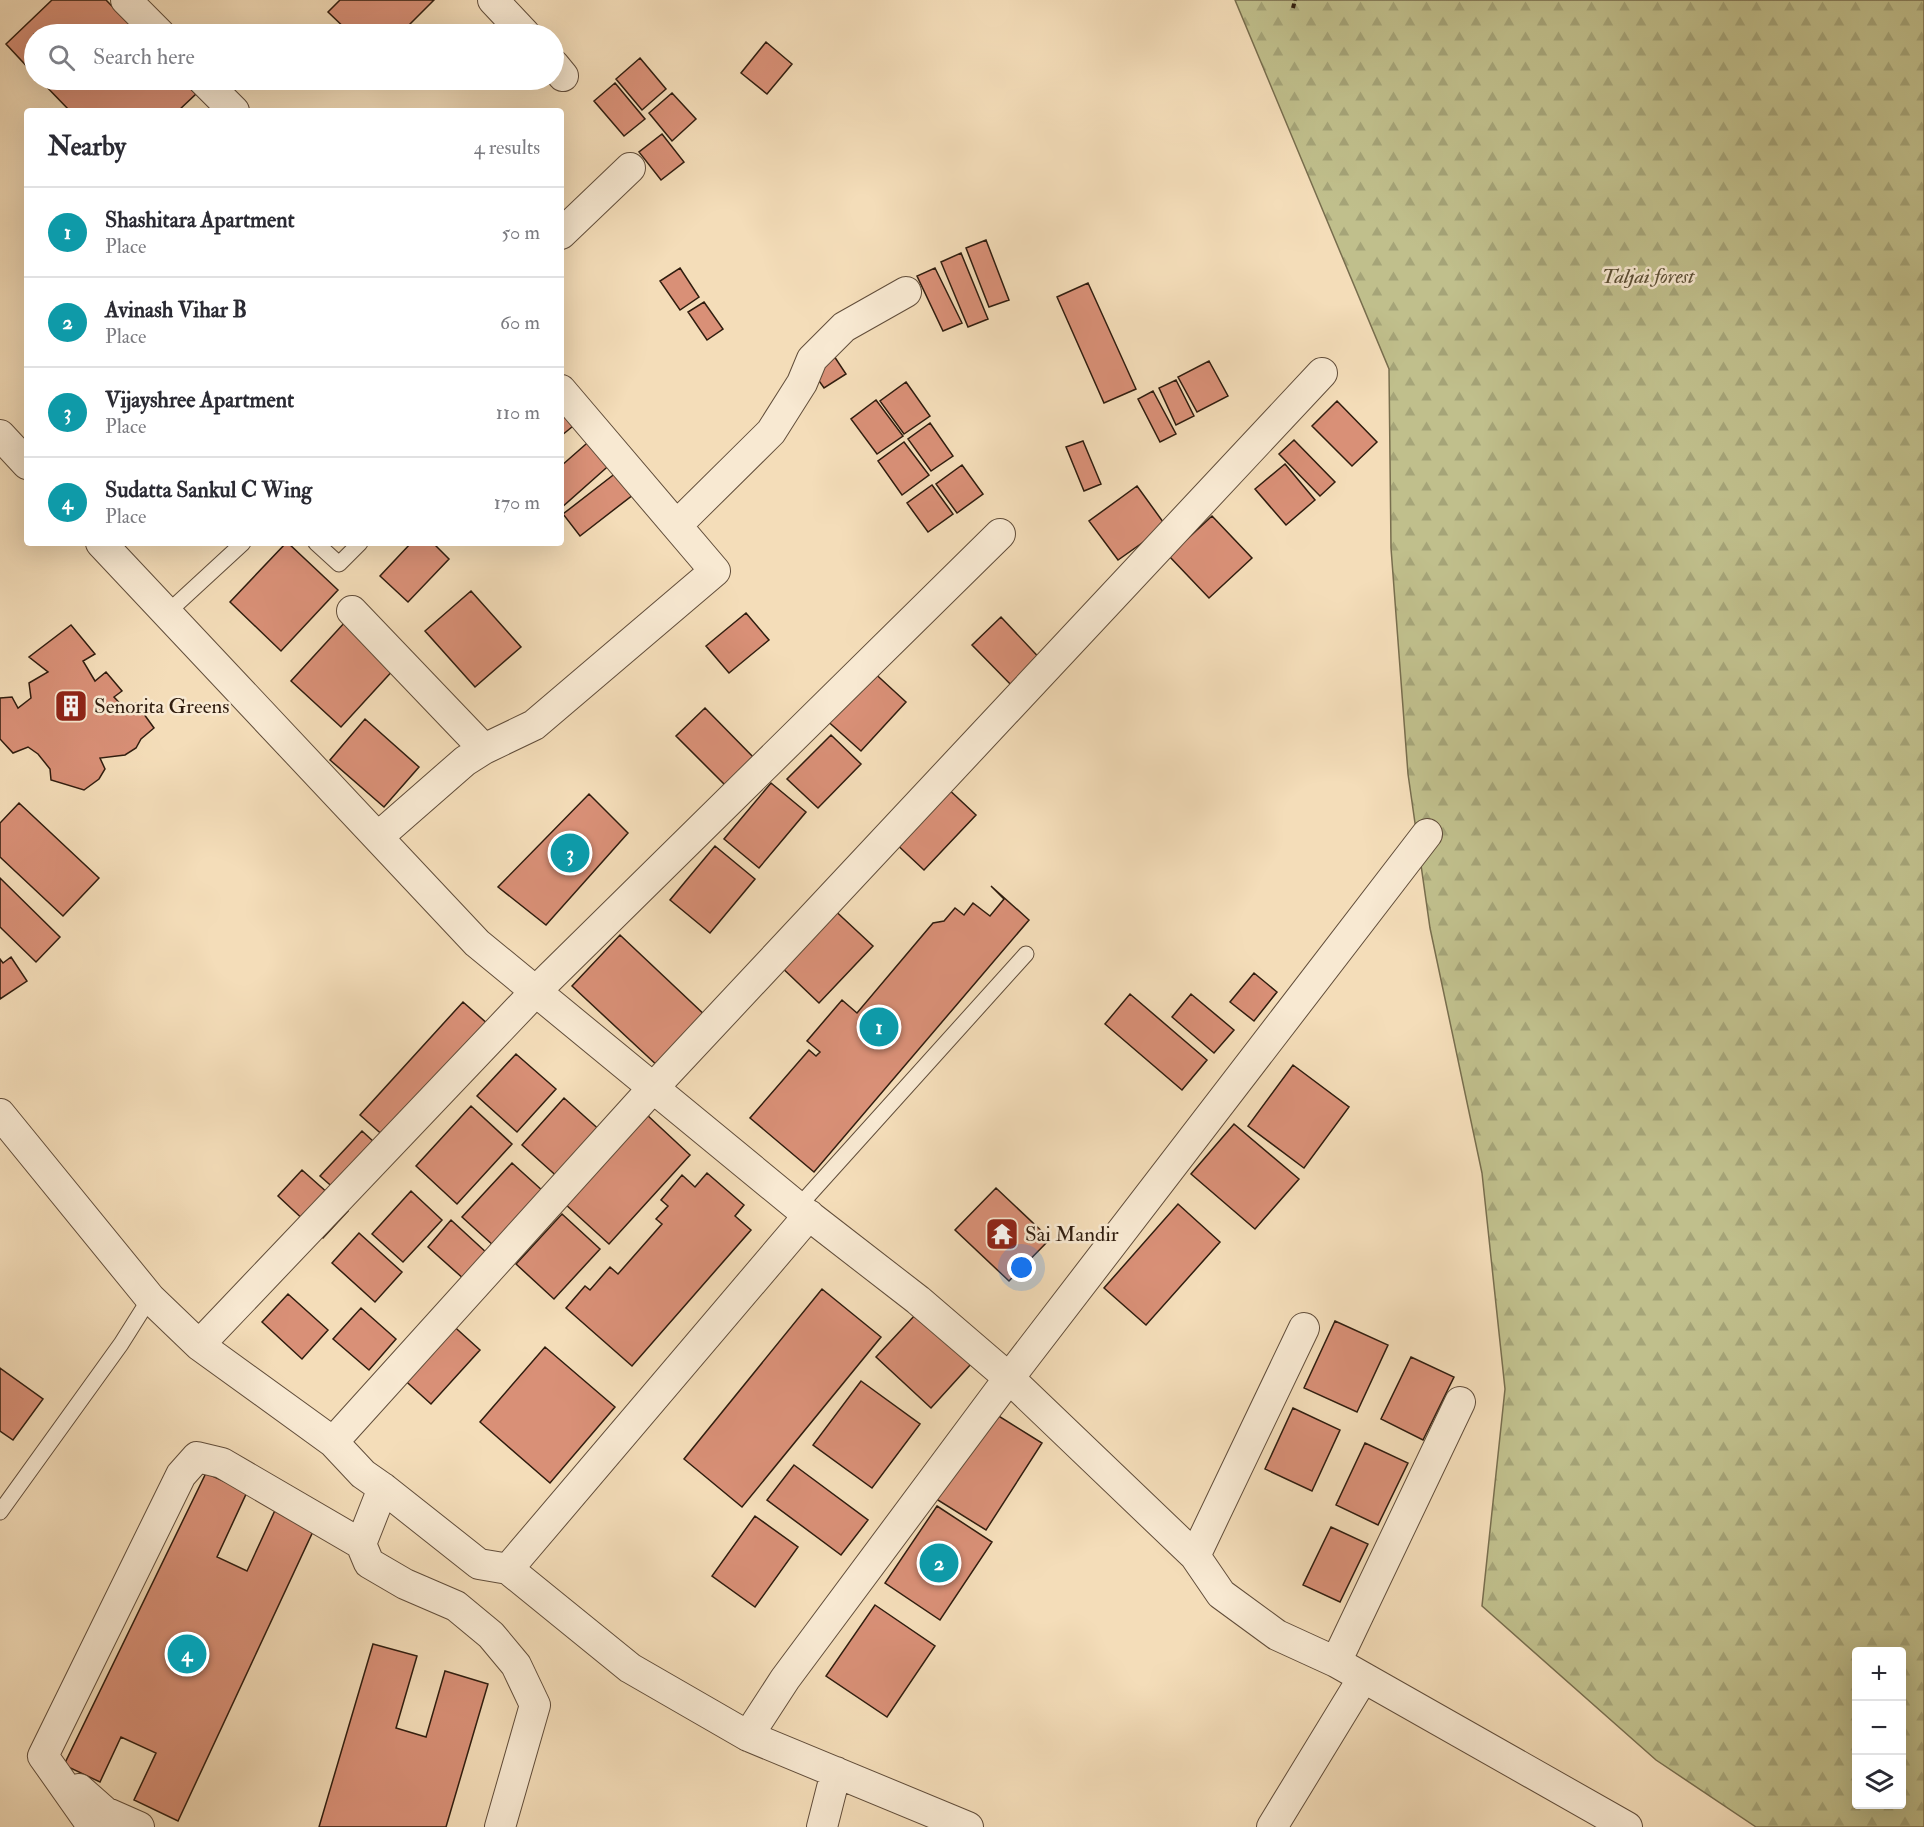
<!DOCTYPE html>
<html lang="en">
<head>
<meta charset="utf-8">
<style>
  body { margin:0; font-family:"IM FELL Double Pica",serif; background:#f2f2f3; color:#2b2b33 }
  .controls { position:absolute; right:18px; bottom:18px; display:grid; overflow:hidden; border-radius:6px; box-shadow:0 6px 24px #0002 }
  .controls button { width:54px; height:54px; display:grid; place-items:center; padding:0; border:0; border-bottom:2px solid #e1e1e2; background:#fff; color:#2b2b33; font:30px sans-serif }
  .you { position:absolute; left:1022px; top:1268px; width:21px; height:21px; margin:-15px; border:4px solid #fff; border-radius:50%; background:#1a73e8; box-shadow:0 0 0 9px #1a73e833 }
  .badge { display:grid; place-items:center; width:39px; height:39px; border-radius:50%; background:#ea580c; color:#fff; font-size:20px; font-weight:700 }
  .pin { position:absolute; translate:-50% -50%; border:3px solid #fff; box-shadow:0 2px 6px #0006 }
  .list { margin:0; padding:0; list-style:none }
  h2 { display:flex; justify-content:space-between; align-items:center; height:78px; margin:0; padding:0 24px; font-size:26px }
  h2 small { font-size:20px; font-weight:400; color:#7c7c81 }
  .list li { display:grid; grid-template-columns:39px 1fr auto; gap:18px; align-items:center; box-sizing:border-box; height:90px; padding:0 24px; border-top:2px solid #e1e1e2 }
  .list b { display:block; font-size:22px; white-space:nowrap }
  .list p { margin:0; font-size:20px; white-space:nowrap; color:#7c7c81 }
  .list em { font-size:20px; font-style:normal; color:#7c7c81 }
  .icon { flex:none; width:33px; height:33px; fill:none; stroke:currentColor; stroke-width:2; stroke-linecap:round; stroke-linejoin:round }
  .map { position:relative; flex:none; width:1924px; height:1827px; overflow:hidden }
  .search { position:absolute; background:#fff; box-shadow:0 6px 24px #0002; left:24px; top:24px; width:540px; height:66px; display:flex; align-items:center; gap:15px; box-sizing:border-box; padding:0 21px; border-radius:33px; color:#7c7c81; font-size:22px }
  .panel { position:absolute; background:#fff; box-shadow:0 6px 24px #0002; left:24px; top:108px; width:540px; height:438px; border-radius:6px }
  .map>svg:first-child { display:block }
  .forest { fill:url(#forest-firs); stroke:#786e4e; stroke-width:1.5; fill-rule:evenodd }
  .building { fill:#d99077; stroke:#301d0f; stroke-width:1.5 }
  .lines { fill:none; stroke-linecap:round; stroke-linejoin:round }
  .service-casing { stroke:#614d3a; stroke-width:17 }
  .minor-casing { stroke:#614d3a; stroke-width:32 }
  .path { stroke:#301d0f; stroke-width:4; stroke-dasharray:4.5 3; stroke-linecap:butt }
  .service { stroke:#f8e9d2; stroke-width:15 }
  .minor { stroke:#f8e9d2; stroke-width:30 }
  .labels { text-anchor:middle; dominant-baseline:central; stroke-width:5; stroke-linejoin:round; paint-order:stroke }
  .park-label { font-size:21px; font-style:italic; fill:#5b4e34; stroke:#f8e9d2 }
  .poi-label { font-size:21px; fill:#301d0f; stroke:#f8e9d2; text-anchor:start }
</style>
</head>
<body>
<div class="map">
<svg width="1924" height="1827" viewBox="0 0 1924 1827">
  <defs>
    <pattern id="forest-firs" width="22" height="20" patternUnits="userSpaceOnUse" patternTransform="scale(1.5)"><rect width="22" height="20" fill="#c0bf8c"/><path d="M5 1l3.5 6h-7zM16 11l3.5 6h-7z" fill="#a5a478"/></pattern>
  </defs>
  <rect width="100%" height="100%" fill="#f4ddb9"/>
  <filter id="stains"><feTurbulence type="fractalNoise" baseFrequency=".00333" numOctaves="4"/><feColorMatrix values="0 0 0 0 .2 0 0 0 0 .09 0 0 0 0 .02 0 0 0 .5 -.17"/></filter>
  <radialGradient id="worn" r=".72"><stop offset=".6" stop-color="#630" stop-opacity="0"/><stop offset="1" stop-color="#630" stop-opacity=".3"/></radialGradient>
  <!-- forest -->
  <path class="forest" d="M1235,0H1924V1827H1756L1656,1760L1482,1606L1505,1389L1482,1173L1430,928L1408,774L1391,548L1389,369ZM1856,1652H1902V1804H1856Z"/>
  <!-- building -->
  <path class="building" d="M52,0H106L139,34H34V74L6,44Z
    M340,0H434L400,34H351L328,12Z
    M766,42L792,64L767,94L741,73Z
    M640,58L666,89L642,110L616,79Z
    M40,80H182L196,94L178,111H70Z
    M615,83L645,119L624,136L594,101Z
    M672,93L696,119L672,141L649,113Z
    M662,134L684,162L661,180L639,152Z
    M986,240L1009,300L989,307L966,248Z
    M961,253L988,319L968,327L941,262Z
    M680,268L699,297L680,310L660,281Z
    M935,268L962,323L943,331L917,276Z
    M1088,283L1136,389L1104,403L1057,297Z
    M704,302L723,329L707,340L688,312Z
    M832,353L846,374L824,388L810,368Z
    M1209,361L1228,396L1197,412L1178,377Z
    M1176,380L1194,416L1176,425L1159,388Z
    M906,382L930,416L904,434L880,401Z
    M1153,391L1176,434L1160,442L1138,399Z
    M876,400L903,436L877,454L851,419Z
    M561,401L578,422L561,436Z
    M1337,401L1377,442L1352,466L1312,426Z
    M930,423L953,456L931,471L908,439Z
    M594,437L614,461L561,508V466Z
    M1294,440L1335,482L1320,496L1279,454Z
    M1083,441L1101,484L1084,491L1066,447Z
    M904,442L929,475L902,495L878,461Z
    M1285,464L1315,500L1286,525L1255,489Z
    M962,465L983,494L957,513L936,484Z
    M621,469L638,491L580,536L563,514Z
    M932,485L953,514L928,532L907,503Z
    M1137,486L1166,526L1118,560L1089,521Z
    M1212,516L1252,558L1209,598L1169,556Z
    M286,543H288L338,590L281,651L230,602Z
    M411,543H433L449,559L408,602L380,576Z
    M471,591L521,647L475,687L425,631Z
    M746,613L769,640L729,673L706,646Z
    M1001,617L1046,665L1018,692L972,645Z
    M346,621L396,667L341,727L291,681Z
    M71,625L95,654L83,661L95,681L106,672L122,691L114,697L127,711L136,703L154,728L141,739L136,748L125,755L100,758L105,769L99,779L84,790L51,780L50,769L38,754L28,747L13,753L0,739V698L12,697L18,708L31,698L29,683L48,672L29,657Z
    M869,668L906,702L861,751L823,717Z
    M705,708L758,762L730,790L676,736Z
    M365,719L419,767L384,807L330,760Z
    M831,735L861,764L818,808L787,779Z
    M771,783L806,812L759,868L724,839Z
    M944,785L976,815L924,870L892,840Z
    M589,794L628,833L546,925L498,887Z
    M19,803L99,878L63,916L0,857V823Z
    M715,846L755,879L710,933L670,900Z
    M0,878L60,937L36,962L0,927Z
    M991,886L1029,920L814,1172L750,1118L809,1050L816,1056L820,1052L807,1041L842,1000L857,1013L933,923L944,921L955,908L964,915L973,903L990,916L1004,899Z
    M829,905L873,946L819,1003L775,961Z
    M620,935L708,1018L661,1069L572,986Z
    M11,957L27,981L0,999V959L3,963Z
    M1254,973L1277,992L1254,1021L1230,1002Z
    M1130,994L1207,1060L1182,1090L1105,1024Z
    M1191,994L1234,1030L1214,1053L1172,1017Z
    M463,1002L498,1033L395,1146L360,1115Z
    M516,1054L556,1089L517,1132L477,1096Z
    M1293,1065L1349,1107L1304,1168L1248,1126Z
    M564,1098L603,1133L561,1180L522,1145Z
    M471,1106L512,1144L457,1204L416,1166Z
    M646,1114L690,1155L609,1244L564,1203Z
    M1234,1124L1299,1179L1255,1229L1191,1174Z
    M362,1131L386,1153L345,1198L320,1176Z
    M512,1163L544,1192L494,1246L462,1217Z
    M302,1170L348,1211L323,1238L278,1196Z
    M707,1173L744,1205L735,1216L751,1230L632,1366L566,1308L585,1286L590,1290L610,1267L618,1274L662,1224L656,1219L668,1206L661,1200L682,1175L695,1187Z
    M996,1188L1050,1239L1009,1281L955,1230Z
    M411,1191L442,1220L403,1262L372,1234Z
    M1178,1204L1220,1242L1146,1325L1104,1288Z
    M562,1214L600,1249L554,1299L516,1264Z
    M451,1220L488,1254L465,1280L428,1247Z
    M359,1233L402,1272L375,1302L332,1263Z
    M822,1289L881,1337L742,1507L684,1459Z
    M288,1294L328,1330L302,1359L262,1322Z
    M361,1308L396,1339L369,1370L333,1339Z
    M916,1314L971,1364L931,1408L876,1357Z
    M448,1321L480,1350L431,1404L399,1375Z
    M1335,1321L1388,1345L1357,1412L1304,1388Z
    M545,1347L615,1407L550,1483L480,1422Z
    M1411,1357L1454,1377L1423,1440L1381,1419Z
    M0,1368L43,1399L13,1440L0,1431Z
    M861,1381L920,1424L872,1488L813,1445Z
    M1293,1408L1340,1430L1312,1491L1265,1469Z
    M989,1410L1042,1443L986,1530L933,1497Z
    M1365,1443L1408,1463L1378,1525L1336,1505Z
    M794,1465L868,1520L841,1555L767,1500Z
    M206,1473L247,1492L217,1557L247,1571L277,1506L316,1525L178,1821L134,1800L156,1753L121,1737L100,1782L64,1765Z
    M937,1506L992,1542L940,1620L885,1583Z
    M755,1516L798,1547L755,1607L712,1576Z
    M1331,1527L1368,1544L1340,1602L1303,1585Z
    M875,1605L935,1646L887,1717L826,1676Z
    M373,1644L417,1656L396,1728L426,1737L445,1671L488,1684L446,1827H319Z"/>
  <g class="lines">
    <defs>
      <path id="service" d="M316,543L339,564L360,543
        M167,613L243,543
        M798,1207L1026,954
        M0,1512L121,1344L150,1298"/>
      <path id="minor" d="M126,0L160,34
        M493,0L525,34
        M554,65L563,76
        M203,80L234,111
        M561,234L630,168
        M0,435L27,464
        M677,525L771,432L802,383L812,359L844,327L906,292
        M101,543L477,943L798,1207L918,1300L1009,1378L1195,1556L1221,1594L1277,1635L1336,1662L1627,1827
        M352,611L484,749
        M378,837L465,761L484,749L534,725L715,571L561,390
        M0,1114L150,1298L199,1345L333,1442L363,1474L383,1488L479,1564L508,1569L630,1668L748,1736L968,1827
        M199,1345L536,991L1000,534
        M333,1442L653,1088L1322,373
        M383,1488L361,1544L369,1563L405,1584L456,1606L491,1635L516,1665L535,1705L500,1827
        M1195,1556L1304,1328
        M508,1569L809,1215
        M1336,1662L1460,1402
        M748,1736L785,1679L1009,1378L1427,834
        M79,1789L105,1812L139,1827
        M93,1827L43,1756L181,1475L197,1457L222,1463L361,1544
        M822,1827L836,1772
        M1272,1827L1363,1678"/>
    </defs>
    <!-- service casing -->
    <use href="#service" class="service-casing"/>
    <!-- minor casing -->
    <use href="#minor" class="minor-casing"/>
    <!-- path -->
    <path class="path" d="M1293,8L1295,0"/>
    <!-- service -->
    <use href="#service" class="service"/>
    <!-- minor -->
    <use href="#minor" class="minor"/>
  </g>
  <!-- icons -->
  <defs>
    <symbol id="building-square" viewBox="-11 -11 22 22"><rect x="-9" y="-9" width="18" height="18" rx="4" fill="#8f2418" stroke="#f8e9d2"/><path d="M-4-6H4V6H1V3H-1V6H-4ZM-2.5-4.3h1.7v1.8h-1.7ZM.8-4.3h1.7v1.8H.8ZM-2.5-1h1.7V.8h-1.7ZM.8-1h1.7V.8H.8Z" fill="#fff"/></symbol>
    <symbol id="temple-square" viewBox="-11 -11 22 22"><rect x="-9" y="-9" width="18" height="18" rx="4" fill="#8f2418" stroke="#f8e9d2"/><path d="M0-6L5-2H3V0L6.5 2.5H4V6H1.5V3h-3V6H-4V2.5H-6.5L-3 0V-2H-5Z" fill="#fff"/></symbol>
  </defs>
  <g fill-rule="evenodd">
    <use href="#building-square" x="52" y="687" width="38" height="38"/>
    <use href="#temple-square" x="983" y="1215" width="38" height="38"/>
  </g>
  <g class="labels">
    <!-- park labels -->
    <g class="park-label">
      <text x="1648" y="276">Taljai forest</text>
    </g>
    <!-- poi labels -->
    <g class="poi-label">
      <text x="94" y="706">Senorita Greens</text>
      <text x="1025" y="1234">Sai Mandir</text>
    </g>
  </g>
  <rect width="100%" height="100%" filter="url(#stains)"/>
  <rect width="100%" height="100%" fill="url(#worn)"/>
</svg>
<div class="controls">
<button>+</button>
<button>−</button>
<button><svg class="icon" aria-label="layers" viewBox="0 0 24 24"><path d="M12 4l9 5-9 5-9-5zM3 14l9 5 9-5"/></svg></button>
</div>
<div class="you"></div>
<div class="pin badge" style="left:879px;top:1027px;background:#0f9aa8">1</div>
<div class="pin badge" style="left:939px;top:1563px;background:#0f9aa8">2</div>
<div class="pin badge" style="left:570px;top:853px;background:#0f9aa8">3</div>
<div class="pin badge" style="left:187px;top:1654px;background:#0f9aa8">4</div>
<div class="search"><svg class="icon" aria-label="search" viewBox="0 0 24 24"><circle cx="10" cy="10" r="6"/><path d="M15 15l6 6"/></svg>Search here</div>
<section class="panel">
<h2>Nearby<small>4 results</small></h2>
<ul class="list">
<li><span class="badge" style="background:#0f9aa8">1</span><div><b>Shashitara Apartment</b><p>Place</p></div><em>50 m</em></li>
<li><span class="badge" style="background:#0f9aa8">2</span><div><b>Avinash Vihar B</b><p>Place</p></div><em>60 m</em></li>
<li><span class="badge" style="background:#0f9aa8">3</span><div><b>Vijayshree Apartment</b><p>Place</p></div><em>110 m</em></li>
<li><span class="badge" style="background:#0f9aa8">4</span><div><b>Sudatta Sankul C Wing</b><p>Place</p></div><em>170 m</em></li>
</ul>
</section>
</div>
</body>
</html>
